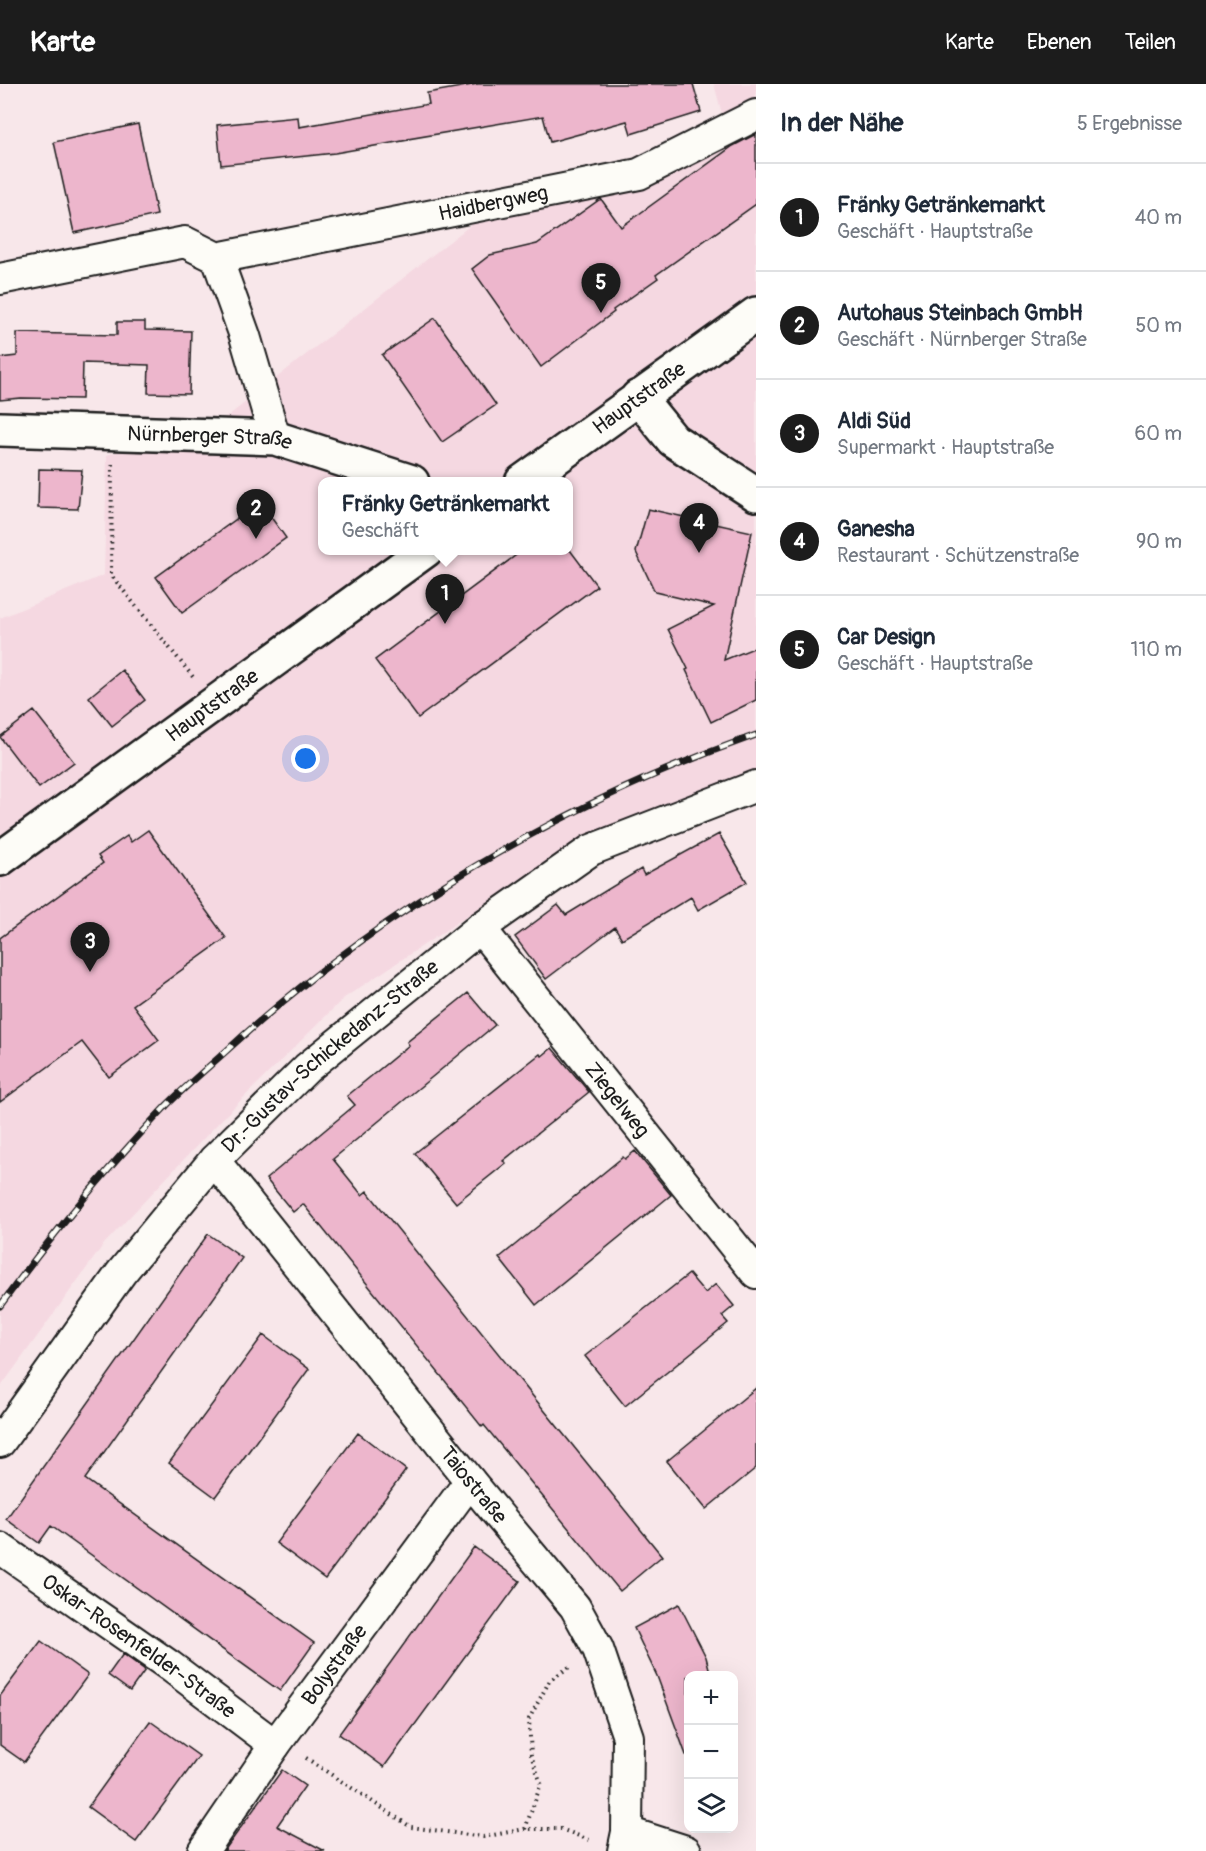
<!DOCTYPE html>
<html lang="de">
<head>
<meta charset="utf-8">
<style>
  body { margin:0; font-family:Pangolin,sans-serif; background:#f6f6f7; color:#1f2937 }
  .controls { position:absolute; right:18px; bottom:18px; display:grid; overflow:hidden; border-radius:12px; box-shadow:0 6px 24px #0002 }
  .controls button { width:54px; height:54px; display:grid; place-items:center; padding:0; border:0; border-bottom:2px solid #e0e1e3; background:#fff; color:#1f2937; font:30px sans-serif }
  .you { position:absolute; left:306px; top:675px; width:21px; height:21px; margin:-15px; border:4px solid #fff; border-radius:50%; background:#1a73e8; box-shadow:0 0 0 9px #1a73e833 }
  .badge { display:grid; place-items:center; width:39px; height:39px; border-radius:50%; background:#1c1c1c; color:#fff; font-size:20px; font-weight:700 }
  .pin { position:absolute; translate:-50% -50px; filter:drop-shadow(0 2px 3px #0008) }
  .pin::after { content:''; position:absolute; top:32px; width:21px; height:18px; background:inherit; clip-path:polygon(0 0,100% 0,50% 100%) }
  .popup { position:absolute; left:318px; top:393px; width:255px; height:78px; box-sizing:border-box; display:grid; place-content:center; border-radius:12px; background:#fff; filter:drop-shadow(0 2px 4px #0005); font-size:20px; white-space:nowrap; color:#747a83 }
  .popup b { font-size:22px; color:#1f2937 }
  .popup::after { content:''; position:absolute; left:50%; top:100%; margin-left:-12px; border:12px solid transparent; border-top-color:#fff }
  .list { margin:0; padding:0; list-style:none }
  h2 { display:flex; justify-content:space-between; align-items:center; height:78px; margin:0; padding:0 24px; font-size:26px }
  h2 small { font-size:20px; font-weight:400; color:#747a83 }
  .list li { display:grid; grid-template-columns:39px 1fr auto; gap:18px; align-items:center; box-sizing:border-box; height:108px; padding:0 24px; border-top:2px solid #e0e1e3 }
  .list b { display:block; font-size:22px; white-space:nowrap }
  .list p { margin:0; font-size:20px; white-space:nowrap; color:#747a83 }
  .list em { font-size:20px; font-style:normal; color:#747a83 }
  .icon { flex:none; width:33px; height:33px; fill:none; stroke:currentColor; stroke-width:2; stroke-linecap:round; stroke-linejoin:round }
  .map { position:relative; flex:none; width:756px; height:1767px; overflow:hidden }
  header { display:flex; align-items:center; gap:36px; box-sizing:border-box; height:84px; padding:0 30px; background:#1c1c1c; color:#fff }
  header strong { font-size:28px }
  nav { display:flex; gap:33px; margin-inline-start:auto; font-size:21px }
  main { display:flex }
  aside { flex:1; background:#fff }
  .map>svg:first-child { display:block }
  .built { fill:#f5d8e1; fill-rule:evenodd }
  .building { fill:#edb6cc; stroke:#1c1c1c; stroke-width:1.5 }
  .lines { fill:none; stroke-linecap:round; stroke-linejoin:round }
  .minor-casing { stroke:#1c1c1c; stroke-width:34 }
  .tertiary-casing { stroke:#1c1c1c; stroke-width:38 }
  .path { stroke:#1c1c1c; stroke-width:4; stroke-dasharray:1.5 4.5; stroke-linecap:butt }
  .minor { stroke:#fdfcf7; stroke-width:30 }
  .tertiary { stroke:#fdfcf7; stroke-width:33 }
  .rail-casing { stroke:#1c1c1c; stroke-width:7 }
  .rail { stroke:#fdfcf7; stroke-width:4.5; stroke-dasharray:14; stroke-linecap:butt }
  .labels { text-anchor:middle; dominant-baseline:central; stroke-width:4.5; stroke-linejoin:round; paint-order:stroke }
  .street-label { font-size:21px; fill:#1c1c1c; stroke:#fdfcf7 }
</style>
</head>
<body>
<header>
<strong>Karte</strong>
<nav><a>Karte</a><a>Ebenen</a><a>Teilen</a></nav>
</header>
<main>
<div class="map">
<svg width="756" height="1767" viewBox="0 0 756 1767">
  <rect width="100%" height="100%" fill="#f8e7ea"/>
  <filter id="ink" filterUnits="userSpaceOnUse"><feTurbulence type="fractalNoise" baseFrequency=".0167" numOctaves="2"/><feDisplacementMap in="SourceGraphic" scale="12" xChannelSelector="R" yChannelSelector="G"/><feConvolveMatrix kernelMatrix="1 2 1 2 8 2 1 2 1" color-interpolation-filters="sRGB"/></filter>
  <g filter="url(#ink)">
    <!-- built -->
    <path class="built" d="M714,0H756V686L590,750L344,914L223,1034L104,1160L0,1304V534L104,491L107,371L228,332L477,136L728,52ZM322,398H568V466H322Z"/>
    <!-- building -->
    <path class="building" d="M478,0H693L701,28L631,50L627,37L550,58L543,32L408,55V56L335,69L221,81L217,41L298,33L299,43L429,20L427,9Z
      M138,40L157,131L74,149L54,58Z
      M756,50V120L656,191L658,194L613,226L614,228L541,283L472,185L490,171L537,160L599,116L601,115L621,143L733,62Z
      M435,234L496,321L442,358L382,271Z
      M117,238H145V246L191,247L189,310L148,309L149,281L83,279L82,315L21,314L0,316V274L17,272V249L117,251Z
      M39,385L82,386L78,425L38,424Z
      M260,418L286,454L182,529L156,493Z
      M648,425L752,448L724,576L756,563V616L711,638L686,586L688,585L668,545L714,522L655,508L636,468Z
      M523,466H570L597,502L418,634L375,576Z
      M122,586L145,616L112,642L89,613Z
      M34,627L74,678L39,704L0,653Z
      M148,746L226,854L133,921L159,956L109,993L82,958L0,1018V854L103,779L98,772L127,752L131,758Z
      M719,750L747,798L698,826L691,813L622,855L615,843L546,895L515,853L558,821L566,831L641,785L644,791Z
      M468,909L495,941L333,1075L362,1111L367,1107L662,1472L620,1507L484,1341L482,1343L303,1120L293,1128L266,1095L355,1021L347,1012L409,961L407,958Z
      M552,964L589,1008L503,1077L506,1079L456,1119L415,1069L540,970L542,972Z
      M635,1067L671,1111L536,1221L499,1174L623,1073L625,1075Z
      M208,1150L242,1174L85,1395L314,1559L280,1607L51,1442L39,1459L6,1435Z
      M689,1190L705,1209L716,1200L734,1222L722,1232L728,1239L625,1322L585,1272Z
      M263,1251L309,1285L215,1413L169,1379Z
      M756,1304V1384L706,1425L667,1377Z
      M358,1349L406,1386L325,1495L276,1459Z
      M474,1463L520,1497L384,1683L339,1650Z
      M679,1520L706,1573L711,1592H688V1671H686L657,1592L634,1544Z
      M41,1557L88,1591L24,1678L0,1661V1612Z
      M123,1570L145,1586L130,1607L108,1591Z
      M150,1637L199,1672L136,1758L88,1723Z
      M282,1686L305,1702L277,1742L325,1767H224Z"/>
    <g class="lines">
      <defs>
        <g id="minor">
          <path d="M217,174L245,252L275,354"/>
          <path id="s1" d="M0,195L185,158L217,174L639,90L756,31"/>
          <path id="s2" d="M480,844L756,1189"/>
          <path id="s3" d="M214,1076L470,1397L575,1523L598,1565L628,1653L627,1748L623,1767"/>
          <path id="s4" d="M0,1358L121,1189L214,1076L307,984L480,844L591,766L756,702"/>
          <path id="s5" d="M0,1464L170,1582L275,1661"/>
          <path d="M627,1748L686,1767"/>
          <path id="s6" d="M203,1767L275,1661L470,1397"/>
        </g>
        <g id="tertiary">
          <path d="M638,313L673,356L756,410"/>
          <path id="s7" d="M0,345L275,354L412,398"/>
          <path id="s8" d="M522,398L756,230"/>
          <path id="s9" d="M0,775L426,466"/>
        </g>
      </defs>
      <!-- minor casing -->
      <use href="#minor" class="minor-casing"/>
      <!-- tertiary casing -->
      <use href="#tertiary" class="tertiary-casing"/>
      <!-- path -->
      <path class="path" d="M112,380L111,491L193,593
        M306,1674L411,1743L483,1753L525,1745H561L592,1757
        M525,1745L541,1700L531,1671L529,1635L550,1596L571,1582"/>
      <!-- minor -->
      <use href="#minor" class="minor"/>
      <!-- tertiary -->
      <use href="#tertiary" class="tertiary"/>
      <defs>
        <path id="rail" d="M0,1222C51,1152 107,1084 167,1021C185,1003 205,986 224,969C377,828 560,720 756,651"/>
      </defs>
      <!-- rail casing -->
      <use href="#rail" class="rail-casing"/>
      <!-- rail -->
      <use href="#rail" class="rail"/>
    </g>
  </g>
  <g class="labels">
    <!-- street labels -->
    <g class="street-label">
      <text stroke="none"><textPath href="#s1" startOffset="506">Haidbergweg</textPath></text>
      <text stroke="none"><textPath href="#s8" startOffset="144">Hauptstraße</textPath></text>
      <text stroke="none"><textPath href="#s7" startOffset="210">Nürnberger Straße</textPath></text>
      <text stroke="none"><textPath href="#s9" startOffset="262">Hauptstraße</textPath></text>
      <text stroke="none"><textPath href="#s4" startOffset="510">Dr.-Gustav-Schickedanz-Straße</textPath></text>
      <text stroke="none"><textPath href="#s2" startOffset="220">Ziegelweg</textPath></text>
      <text stroke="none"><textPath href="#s3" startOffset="416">Taiostraße</textPath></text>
      <text stroke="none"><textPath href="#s5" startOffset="170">Oskar-Rosenfelder-Straße</textPath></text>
      <text stroke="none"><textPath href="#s6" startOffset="228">Bolystraße</textPath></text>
    </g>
  </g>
</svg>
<div class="controls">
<button>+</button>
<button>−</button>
<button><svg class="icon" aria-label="layers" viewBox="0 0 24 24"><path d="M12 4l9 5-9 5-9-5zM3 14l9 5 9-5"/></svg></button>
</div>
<div class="you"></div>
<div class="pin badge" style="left:445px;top:540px">1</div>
<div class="popup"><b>Fränky Getränkemarkt</b>Geschäft</div>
<div class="pin badge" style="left:256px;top:455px">2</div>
<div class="pin badge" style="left:90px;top:888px">3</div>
<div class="pin badge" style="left:699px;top:469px">4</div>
<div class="pin badge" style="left:601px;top:229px">5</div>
</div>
<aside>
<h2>In der Nähe<small>5 Ergebnisse</small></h2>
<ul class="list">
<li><span class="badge">1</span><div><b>Fränky Getränkemarkt</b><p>Geschäft · Hauptstraße</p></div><em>40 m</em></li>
<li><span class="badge">2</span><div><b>Autohaus Steinbach GmbH</b><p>Geschäft · Nürnberger Straße</p></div><em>50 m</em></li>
<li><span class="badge">3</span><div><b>Aldi Süd</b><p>Supermarkt · Hauptstraße</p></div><em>60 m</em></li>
<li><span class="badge">4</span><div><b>Ganesha</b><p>Restaurant · Schützenstraße</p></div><em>90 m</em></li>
<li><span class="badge">5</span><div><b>Car Design</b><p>Geschäft · Hauptstraße</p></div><em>110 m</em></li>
</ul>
</aside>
</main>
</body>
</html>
